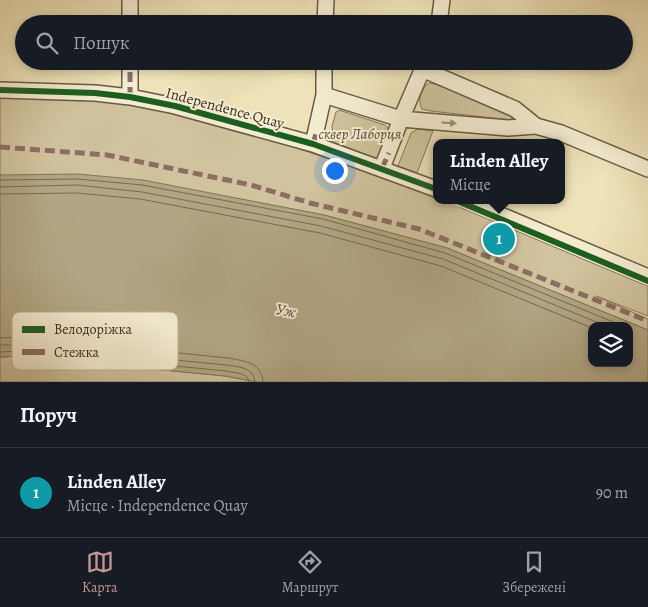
<!DOCTYPE html>
<html lang="uk">
<head>
<meta charset="utf-8">
<style>
  body { margin:0; font-family:Alegreya,serif; background:#242831; color:#f1f3f6 }
  .controls { position:absolute; right:15px; bottom:15px; display:grid; overflow:hidden; border-radius:10px; box-shadow:0 2px 8px #0003 }
  .controls button { width:45px; height:45px; display:grid; place-items:center; padding:0; border:0; border-bottom:1px solid #363941; background:#171b24; color:#f1f3f6; font:25px sans-serif }
  .you { position:absolute; left:334px; top:170px; width:18px; height:18px; margin:-12px; border:4px solid #fff; border-radius:50%; background:#1a73e8; box-shadow:0 0 0 8px #1a73e833 }
  .badge { display:grid; place-items:center; width:32px; height:32px; border-radius:50%; background:#c59692; color:#fff; font-size:16px; font-weight:700 }
  .pin { position:absolute; translate:-50% -50%; border:2px solid #fff; box-shadow:0 1px 5px #0006 }
  .popup { position:absolute; left:433px; top:139px; width:132px; height:65px; box-sizing:border-box; display:grid; place-content:center; border-radius:10px; background:#171b24; filter:drop-shadow(0 1px 4px #0005); font-size:16px; white-space:nowrap; color:#9ea1a6 }
  .popup b { font-size:19px; color:#f1f3f6 }
  .popup::after { content:''; position:absolute; left:50%; top:100%; margin-left:-10px; border:10px solid transparent; border-top-color:#171b24 }
  .list { margin:0; padding:0; list-style:none }
  h2 { display:flex; justify-content:space-between; align-items:center; height:65px; margin:0; padding:0 20px; font-size:21px }
  h2 small { font-size:16px; font-weight:400; color:#9ea1a6 }
  .list li { display:grid; grid-template-columns:32px 1fr auto; gap:15px; align-items:center; box-sizing:border-box; height:90px; padding:0 20px; border-top:1px solid #363941 }
  .list b { display:block; font-size:19px; white-space:nowrap }
  .list p { margin:0; font-size:16px; white-space:nowrap; color:#9ea1a6 }
  .list em { font-size:16px; font-style:normal; color:#9ea1a6 }
  .icon { flex:none; width:28px; height:28px; fill:none; stroke:currentColor; stroke-width:2; stroke-linecap:round; stroke-linejoin:round }
  .map { position:relative; flex:none; width:648px; height:382px; overflow:hidden }
  .search { position:absolute; background:#171b24; box-shadow:0 2px 8px #0003; left:15px; right:15px; top:15px; height:55px; display:flex; align-items:center; gap:12px; box-sizing:border-box; padding:0 18px; border-radius:28px; color:#9ea1a6; font-size:19px }
  .sheet { height:155px; background:#171b24 }
  nav { display:flex; justify-content:space-around; align-items:center; box-sizing:border-box; height:70px; border-top:1px solid #363941; background:#171b24; font-size:14px; color:#9ea1a6 }
  nav a { display:grid; justify-items:center; gap:2px }
  nav .on { color:#c59692 }
  .map>svg:first-child { display:block }
  .green { fill:#d0c39e; stroke:#86785e }
  .water { fill:#b1a583; stroke:#82755a; fill-rule:evenodd }
  .lines { fill:none; stroke-linecap:round; stroke-linejoin:round }
  .shore { stroke:#766a50; stroke-width:1 }
  .street-casing { stroke:#685b44; stroke-width:18 }
  .street { stroke:#f4ecd1; stroke-width:15 }
  .quiet { stroke:#8d6e63; stroke-width:5; stroke-dasharray:10 5; stroke-linecap:butt }
  .cycleway-casing { stroke:#f4ecd1; stroke-width:9 }
  .cycleway { stroke:#1b5e20; stroke-width:6 }
  .oneway { fill:#988d77 }
  .labels { text-anchor:middle; dominant-baseline:central; stroke-width:4; stroke-linejoin:round; paint-order:stroke }
  .street-label { font-size:15px; fill:#3c2e1d; stroke:#f4ecd1 }
  .park-label { font-size:15px; font-style:italic; fill:#5a4c37; stroke:#f4ecd1 }
  .water-label { font-size:16px; font-style:italic; fill:#594c36; stroke:#f4ecd1 }
  .key { fill:#f4ecd1; stroke:#bdb39b; stroke-width:1 }
  .key-label { font-size:14px; fill:#3c2e1d }
</style>
</head>
<body>
<div class="map">
<svg width="648" height="382" viewBox="0 0 648 382">
  <rect width="100%" height="100%" fill="#eee2b8"/>
  <filter id="stains"><feTurbulence type="fractalNoise" baseFrequency=".004" numOctaves="4"/><feColorMatrix values="0 0 0 0 .2 0 0 0 0 .09 0 0 0 0 .02 0 0 0 .5 -.17"/></filter>
  <radialGradient id="worn" r=".72"><stop offset=".6" stop-color="#630" stop-opacity="0"/><stop offset="1" stop-color="#630" stop-opacity=".3"/></radialGradient>
  <!-- green -->
  <path class="green" d="M429,83L435,84L507,111L512,116L511,120L431,111L422,109C417,100 421,88 429,83Z
    M0,98L122,101L267,138L436,195V200H450L648,283V316L596,296L648,319V330L447,248L324,215L234,198L0,175Z
    M339,110L385,125L389,129L378,159L333,142L332,126L336,112Z
    M418,129L433,131L417,173L398,166L411,133Z
    M20,356L225,376L257,382H0V357Z"/>
  <!-- water -->
  <path class="water" d="M78,174L143,180L324,215L447,248L648,330V382H257L225,376L20,356L0,357V175ZM592,326H629V363H592Z"/>
  <g class="lines">
    <!-- shore -->
    <path class="shore" d="M0,180L78,179L142,185L323,219L445,253L623,326
      M0,187L77,185L142,192L321,226L443,259L606,326
      M0,194L77,193L140,199L320,233L441,266L592,328
      M0,338L22,337L228,358C244,361 262,362 263,382
      M0,345H22L226,365C239,367 254,367 255,382
      M0,352L21,351L226,371C234,373 248,372 249,382"/>
    <defs>
      <path id="street" d="M130,0V24
        M325,24L326,0
        M439,24L442,0
        M426,61L401,119L508,128L536,126L561,133L648,169
        M422,69L515,109L536,126
        M0,90L95,93L130,97L175,106L313,144L436,189
        M324,95V61
        M130,97V61
        M313,144L324,95L401,119L382,168
        M465,200L648,277"/>
    </defs>
    <!-- street casing -->
    <use href="#street" class="street-casing"/>
    <!-- street -->
    <use href="#street" class="street"/>
    <!-- quiet -->
    <path class="quiet" d="M130,97V68
      M313,144L317,130
      M0,147L107,155L251,185L310,203L419,229L648,321
      M382,168L389,153"/>
    <defs>
      <path id="cycleway" d="M0,90L95,93L130,97L175,106L313,144L436,189
        M455,200L648,281"/>
    </defs>
    <!-- cycleway casing -->
    <use href="#cycleway" class="cycleway-casing"/>
    <!-- cycleway -->
    <use href="#cycleway" class="cycleway"/>
  </g>
  <!-- one-way arrows -->
  <defs><path id="oneway-solid" d="M-6-.8H1V-3.2L6.5 0L1 3.2V.8H-6Z" transform="scale(1.25)"/></defs>
  <use class="oneway" href="#oneway-solid" transform="translate(449 123) rotate(4)"/>
  <g class="labels">
    <!-- street labels -->
    <g class="street-label">
      <text transform="translate(225 108) rotate(15)">Independence Quay</text>
    </g>
    <!-- park labels -->
    <g class="park-label">
      <text x="360" y="134">сквер Лаборця</text>
    </g>
    <!-- water labels -->
    <g class="water-label">
      <text transform="translate(286 311) rotate(11)">Уж</text>
    </g>
  </g>
  <!-- legend -->
  <rect x="12" y="312" width="166" height="58" rx="8" class="key"/>
  <rect x="22" y="326" width="23" height="7" fill="#1b5e20"/>
  <rect x="22" y="349" width="23" height="6" fill="#8d6e63"/>
  <g class="key-label">
    <text x="54" y="334">Велодоріжка</text>
    <text x="54" y="357">Стежка</text>
  </g>
  <rect width="100%" height="100%" filter="url(#stains)"/>
  <rect width="100%" height="100%" fill="url(#worn)"/>
</svg>
<div class="controls">
<button><svg class="icon" aria-label="layers" viewBox="0 0 24 24"><path d="M12 4l9 5-9 5-9-5zM3 14l9 5 9-5"/></svg></button>
</div>
<div class="you"></div>
<div class="pin badge" style="left:499px;top:239px;background:#0f9aa8">1</div>
<div class="popup"><b>Linden Alley</b>Місце</div>
<div class="search"><svg class="icon" aria-label="search" viewBox="0 0 24 24"><circle cx="10" cy="10" r="6"/><path d="M15 15l6 6"/></svg>Пошук</div>
</div>
<section class="sheet">
<h2>Поруч<small></small></h2>
<ul class="list">
<li><span class="badge" style="background:#0f9aa8">1</span><div><b>Linden Alley</b><p>Місце · Independence Quay</p></div><em>90 m</em></li>
</ul>
</section>
<nav>
<a class="on"><svg class="icon" aria-label="map" viewBox="0 0 24 24"><path d="M3 6l6-2 6 2 6-2v14l-6 2-6-2-6 2zM9 4v14M15 6v14"/></svg>Карта</a>
<a><svg class="icon" aria-label="directions" viewBox="0 0 24 24"><path d="M12 3l9 9-9 9-9-9zM9 14v-3h6M13 9l2 2-2 2"/></svg>Маршрут</a>
<a><svg class="icon" aria-label="saved" viewBox="0 0 24 24"><path d="M7 4h10v16l-5-4-5 4z"/></svg>Збережені</a>
</nav>
</body>
</html>
